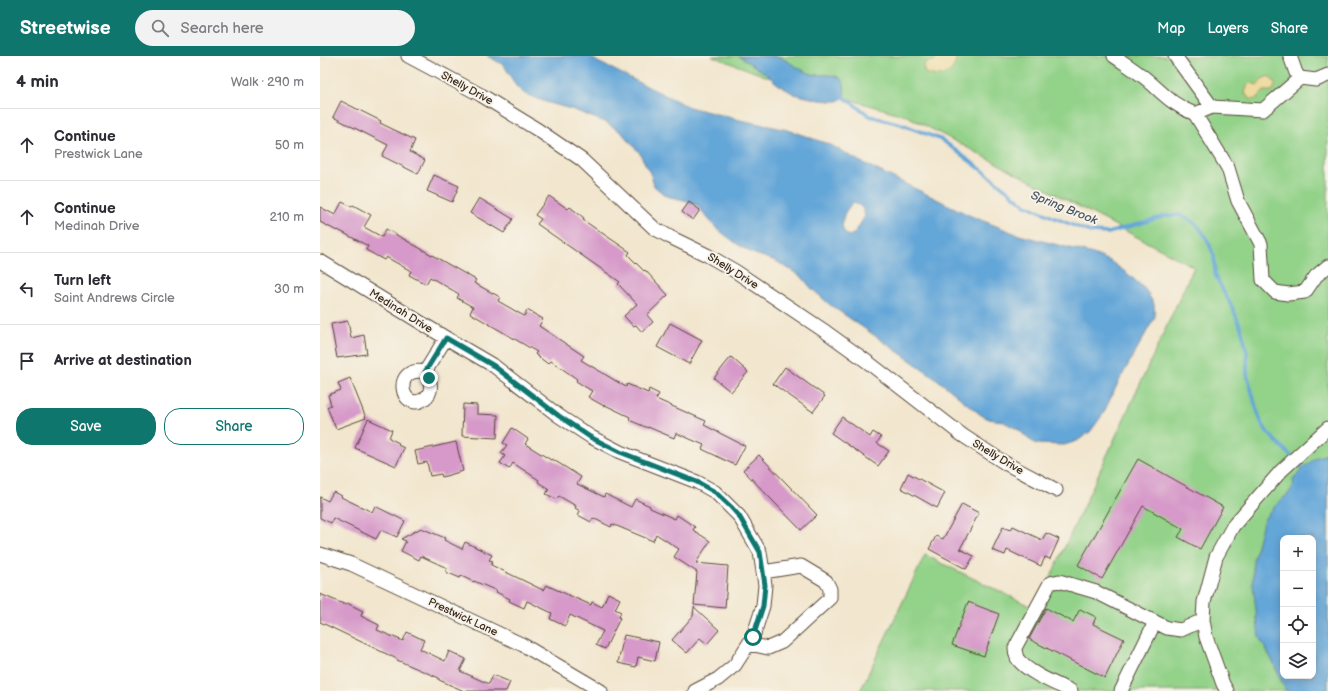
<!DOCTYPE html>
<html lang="en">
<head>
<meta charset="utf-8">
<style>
  body { margin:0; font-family:"Balsamiq Sans",sans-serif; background:#f2f2f3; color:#2b2b33 }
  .controls { position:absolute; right:12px; bottom:12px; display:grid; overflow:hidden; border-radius:8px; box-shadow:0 2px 10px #0003 }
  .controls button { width:36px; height:36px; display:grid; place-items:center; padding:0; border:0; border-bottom:1px solid #e1e1e2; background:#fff; color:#2b2b33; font:20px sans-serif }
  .stop { position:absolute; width:12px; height:12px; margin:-9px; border:3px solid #0f766e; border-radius:50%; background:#fff }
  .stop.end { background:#0f766e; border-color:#fff; box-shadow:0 1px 4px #0008 }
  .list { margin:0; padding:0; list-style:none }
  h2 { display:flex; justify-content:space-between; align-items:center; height:52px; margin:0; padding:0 16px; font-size:17px }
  h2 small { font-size:13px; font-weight:400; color:#7c7c81 }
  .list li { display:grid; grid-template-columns:26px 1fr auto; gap:12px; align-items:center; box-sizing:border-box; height:72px; padding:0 16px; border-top:1px solid #e1e1e2 }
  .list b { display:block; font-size:15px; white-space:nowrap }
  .list p { margin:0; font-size:13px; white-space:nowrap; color:#7c7c81 }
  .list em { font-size:13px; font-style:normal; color:#7c7c81 }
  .actions { display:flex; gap:8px; padding:12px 16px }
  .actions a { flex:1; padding:9px 0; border:1px solid #0f766e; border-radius:16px; text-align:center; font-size:14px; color:#0f766e }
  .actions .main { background:#0f766e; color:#fff }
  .icon { flex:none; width:22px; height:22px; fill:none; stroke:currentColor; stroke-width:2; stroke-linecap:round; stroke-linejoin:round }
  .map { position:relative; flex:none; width:1008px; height:635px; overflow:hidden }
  header { display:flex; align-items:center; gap:24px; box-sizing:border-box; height:56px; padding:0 20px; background:#0f766e; color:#fff }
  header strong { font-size:19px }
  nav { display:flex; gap:22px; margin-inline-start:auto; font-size:14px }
  .search { width:280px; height:36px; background:#f2f2f3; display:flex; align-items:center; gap:10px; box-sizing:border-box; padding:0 14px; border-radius:22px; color:#7c7c81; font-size:15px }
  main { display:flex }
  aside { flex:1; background:#fff }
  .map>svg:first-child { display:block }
  .green { fill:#93d289; stroke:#677e54; fill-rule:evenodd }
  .sand { fill:#eeda9e; stroke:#94825e }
  .water { fill:#64a6d8; stroke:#50687b; fill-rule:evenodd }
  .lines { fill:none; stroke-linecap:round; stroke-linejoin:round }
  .stream { stroke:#64a6d8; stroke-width:3.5 }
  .building { fill:#d699c9 }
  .minor-casing { stroke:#564638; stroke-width:15 }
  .minor { stroke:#fff; stroke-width:13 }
  .route { stroke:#0f766e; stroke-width:5 }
  .labels { text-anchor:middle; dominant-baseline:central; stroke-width:4; stroke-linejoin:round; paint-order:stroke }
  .street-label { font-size:11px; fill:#3b2a1e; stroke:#f7f3e8 }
  .water-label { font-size:12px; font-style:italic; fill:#49555f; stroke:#f7f3e8 }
</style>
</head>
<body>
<header>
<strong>Streetwise</strong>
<div class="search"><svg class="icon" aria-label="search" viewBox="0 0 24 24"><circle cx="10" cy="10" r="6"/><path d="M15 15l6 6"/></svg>Search here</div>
<nav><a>Map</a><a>Layers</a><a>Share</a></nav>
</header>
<main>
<aside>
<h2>4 min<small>Walk · 290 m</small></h2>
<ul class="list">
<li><svg class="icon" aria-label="ahead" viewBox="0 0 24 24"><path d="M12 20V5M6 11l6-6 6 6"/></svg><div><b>Continue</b><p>Prestwick Lane</p></div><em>50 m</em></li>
<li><svg class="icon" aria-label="ahead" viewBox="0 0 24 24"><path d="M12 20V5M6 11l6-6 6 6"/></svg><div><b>Continue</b><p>Medinah Drive</p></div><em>210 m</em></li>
<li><svg class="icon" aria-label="left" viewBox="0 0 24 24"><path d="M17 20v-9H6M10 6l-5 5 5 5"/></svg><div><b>Turn left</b><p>Saint Andrews Circle</p></div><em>30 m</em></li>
<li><svg class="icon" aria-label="arrive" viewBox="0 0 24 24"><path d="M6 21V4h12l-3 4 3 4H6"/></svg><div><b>Arrive at destination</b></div></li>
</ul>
<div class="actions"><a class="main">Save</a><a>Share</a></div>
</aside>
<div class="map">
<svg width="1008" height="635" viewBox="0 0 1008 635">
  <rect width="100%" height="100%" fill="#f7f3e8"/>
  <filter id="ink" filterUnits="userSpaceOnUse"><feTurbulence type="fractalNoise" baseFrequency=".025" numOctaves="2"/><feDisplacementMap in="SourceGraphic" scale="8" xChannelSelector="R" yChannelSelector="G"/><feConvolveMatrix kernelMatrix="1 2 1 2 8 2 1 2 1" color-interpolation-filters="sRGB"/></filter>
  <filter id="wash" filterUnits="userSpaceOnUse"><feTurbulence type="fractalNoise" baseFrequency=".012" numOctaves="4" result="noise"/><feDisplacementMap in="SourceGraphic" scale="16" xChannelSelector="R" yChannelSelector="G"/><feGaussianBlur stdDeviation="0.9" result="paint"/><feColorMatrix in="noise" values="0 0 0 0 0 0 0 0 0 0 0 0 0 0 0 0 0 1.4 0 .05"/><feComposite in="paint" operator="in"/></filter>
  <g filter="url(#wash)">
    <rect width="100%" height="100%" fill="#f2e6ce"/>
    <!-- green -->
    <path class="green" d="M392,0H1008V635H540L605,499L716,553L874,211L587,60L511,38L480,33ZM963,482H993V620H963Z"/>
    <!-- sand -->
    <path class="sand" d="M618,0H636C637,18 619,23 605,17L603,11L606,6L614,5Z
      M949,20L955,27V30L952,35H944C937,43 932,48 925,37L928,28L931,27L938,29L942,23Z"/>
    <!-- water -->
    <path class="water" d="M167,0H269L278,6L369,51L420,64L468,74L511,89L539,105L651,160L699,179L773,198L790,205L808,218L825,233L834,248L835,261L799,325L783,358L770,376L757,385L744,389L716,388L707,382L699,374L682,365L669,363L661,359L613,320L509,248L491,232L482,221L456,205L432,197L417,188L396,172L378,150L368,145L346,140L334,130L331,119L319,96L301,76L287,67L254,54L226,46L205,38L196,30L184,9ZM533,147C541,149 543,151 545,160L535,177L529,180C516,173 524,154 533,147Z
      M419,0C428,0 451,0 459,1C469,5 481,15 492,18C509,21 528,13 524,41L518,45H511L499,44L474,38L459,29L445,17Z
      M1008,398V635H966L952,604L939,581L933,528V505L943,466L949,456L969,437L974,429L973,424L983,412L997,401ZM963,482H993V620H963Z"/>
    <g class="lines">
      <!-- stream -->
      <path class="stream" d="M524,41L550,60L581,68L622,84L667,118L704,148L735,162L770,176L788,177L845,160L859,159L868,162L879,171L888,185L894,200L895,219L913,253L922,275L927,296V318L936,351L941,366L948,377L983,412"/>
    </g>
    <g id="blocks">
      <!-- building -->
      <path class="building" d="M21,45L61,65L60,67L95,84L90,96L105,104L98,118L62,100L68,89L13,61Z
        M114,119L139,130L132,146L107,135Z
        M229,140L248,153L250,151L264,162L263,164L310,196L308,199L324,215L325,214L348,239L327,259L333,266L322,276L316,269L313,270L304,260L317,248L298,228L300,226L217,168L221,163L215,159Z
        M159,142L193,163L184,177L150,157Z
        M22,146L32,151L33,149L51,159L44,171L62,181L66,173L156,224L154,227L180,241L178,245L204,260L207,254L223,263L219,270L264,300L261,304L306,331L307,328L328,337L329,333L339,338L336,343L386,365L384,369L425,390L415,409L382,393L384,389L356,377L354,382L328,371V372L309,364L310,361L285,349L284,350L268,341L272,335L256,325L257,323L231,305L228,308L215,298L217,296L150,257L153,251L137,242L139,238L110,221L106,228L89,219L91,215L66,201L64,204L46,194L48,190L18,174L17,175L0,166V151L15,159Z
        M369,146L380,154L373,164L362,156Z
        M28,265L31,282L44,279L47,298L17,302L11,268Z
        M350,267L382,284L369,308L337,291Z
        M411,301L428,316L411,336L394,322Z
        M465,311L505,340L493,356L453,328Z
        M30,322L46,362L16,373L7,351L11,349L8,339L21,334L18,327Z
        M143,348L157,349V358L178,359L177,382L142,380Z
        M522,361L550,381L553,376L561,381L557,387L569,395L558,410L511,377Z
        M48,363L72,374L69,382L79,387L78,389L84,392L76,410L35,392Z
        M192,372L208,383L205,388L231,404L232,403L261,421L257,428L284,441L285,438L311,451L315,443L330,450V452L355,463L357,459L375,471L373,474L390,485L376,507L408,510L405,552L374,549L377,516L354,501L359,493L336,478L333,485L292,468L291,471L273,462L271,466L258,459L260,455L255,452L256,450L239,440L236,443L226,438L229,433L218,426L219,424L193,407L189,413L180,407L185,400L181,397L187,389L183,387Z
        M136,386L143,415L122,421L121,418L110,420L107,406L98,408L95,395Z
        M439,399L497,459L481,474L423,414Z
        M818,403L903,451L880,493L858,481L863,473L823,450L782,523L758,509Z
        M588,417L625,437L617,452L581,432Z
        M13,436L22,440L21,441L52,456L55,450L85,465L77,481L61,474L56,483L13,462L11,467L0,462V441L8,445Z
        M642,448L659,457L640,493L654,500L646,513L609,493L616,480L623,483Z
        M693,470L722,484L726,477L739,483L730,503L725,501L721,510L687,494L685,499L672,494L683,471L691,474Z
        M101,472L125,482L124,484L142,493L145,486L172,499L169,504L173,505L171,509L223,534L226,529L271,549L272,546L282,551L288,537L300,543L295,553L301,556L299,561L300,562L285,593L276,589L283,575L250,559L245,570L230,563L232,557L207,545L204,552L189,545L190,543L176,536L177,535L154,525V526L141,520L140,522L126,516L127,512L101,500L99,504L81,495L86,485L81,483Z
        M0,538L26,549L27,547L43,555L41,560L59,569L57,574L83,585L87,576L104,584L100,593L125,605L129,595L146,603L140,615L169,628L173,619L190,626L186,635H144L119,624V622L77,604V603L0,566Z
        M648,546L679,558L664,600L632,589Z
        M374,551L399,574L387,588L380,582L367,597L352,584L373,560Z
        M726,552L753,566L760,553L776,561L773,568L804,583L785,622L709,583Z
        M304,579L339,586L335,605L318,601L316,611L298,607Z"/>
    </g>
  </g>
  <g filter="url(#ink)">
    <use href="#blocks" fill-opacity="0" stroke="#564638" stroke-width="1"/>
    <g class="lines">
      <defs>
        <path id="minor" d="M88,0L161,39L218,74L262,104L334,172L350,181L387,199L415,215L506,276L549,307L642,379L685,407L736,434
          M794,0C804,7 815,14 825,22C843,37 852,49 875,58
          M855,0L892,51
          M970,0L976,17L980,22L996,24L1008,19
          M980,22L943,54L892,51L875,58L908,112L918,145L941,188L943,224L955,236L968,238L985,236L996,220L1008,210
          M0,205L126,282L174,310L239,360L271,381L300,396L377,426L395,436L419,460L440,496L445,529L443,550L433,581L415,609L398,623L375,635
          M105,316C111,324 114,336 104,343C81,358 71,309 105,316L126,282
          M0,498L31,508L203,589L281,635
          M429,588L448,592L462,586L510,542V533L506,525L481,510L443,516
          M751,635C736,628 706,616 697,602C696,599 695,595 695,592L730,527L739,525L776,536L847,572L861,574L883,564
          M801,635L835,566
          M907,635L903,628L886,581L883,564L884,546L896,501L913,470L961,415L1008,372"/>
      </defs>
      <!-- minor casing -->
      <use href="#minor" class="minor-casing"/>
      <!-- minor -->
      <use href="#minor" class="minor"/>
    </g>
  </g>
  <g class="lines" filter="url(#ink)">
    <!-- route -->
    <path class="route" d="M109,322L105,316L126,282L174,310L239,360L270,381L300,396L377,426L395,436L411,451L419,460L440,496L445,529L443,550L433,581"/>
  </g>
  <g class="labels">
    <!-- street labels -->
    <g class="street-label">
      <text transform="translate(147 32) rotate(29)">Shelly Drive</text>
      <text transform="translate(413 215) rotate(32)">Shelly Drive</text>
      <text transform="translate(81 255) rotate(32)">Medinah Drive</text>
      <text transform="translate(678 401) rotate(31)">Shelly Drive</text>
      <text transform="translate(143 561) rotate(25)">Prestwick Lane</text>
    </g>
    <!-- water labels -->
    <g class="water-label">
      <text transform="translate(744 152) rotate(22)">Spring Brook</text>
    </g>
  </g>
</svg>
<div class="controls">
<button>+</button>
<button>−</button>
<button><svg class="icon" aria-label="locate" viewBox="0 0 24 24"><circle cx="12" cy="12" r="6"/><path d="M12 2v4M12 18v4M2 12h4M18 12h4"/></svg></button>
<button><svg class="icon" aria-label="layers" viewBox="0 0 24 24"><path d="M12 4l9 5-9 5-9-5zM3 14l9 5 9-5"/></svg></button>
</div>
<div class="stop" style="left:433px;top:581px"></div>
<div class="stop end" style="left:109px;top:322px"></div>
</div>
</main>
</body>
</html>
